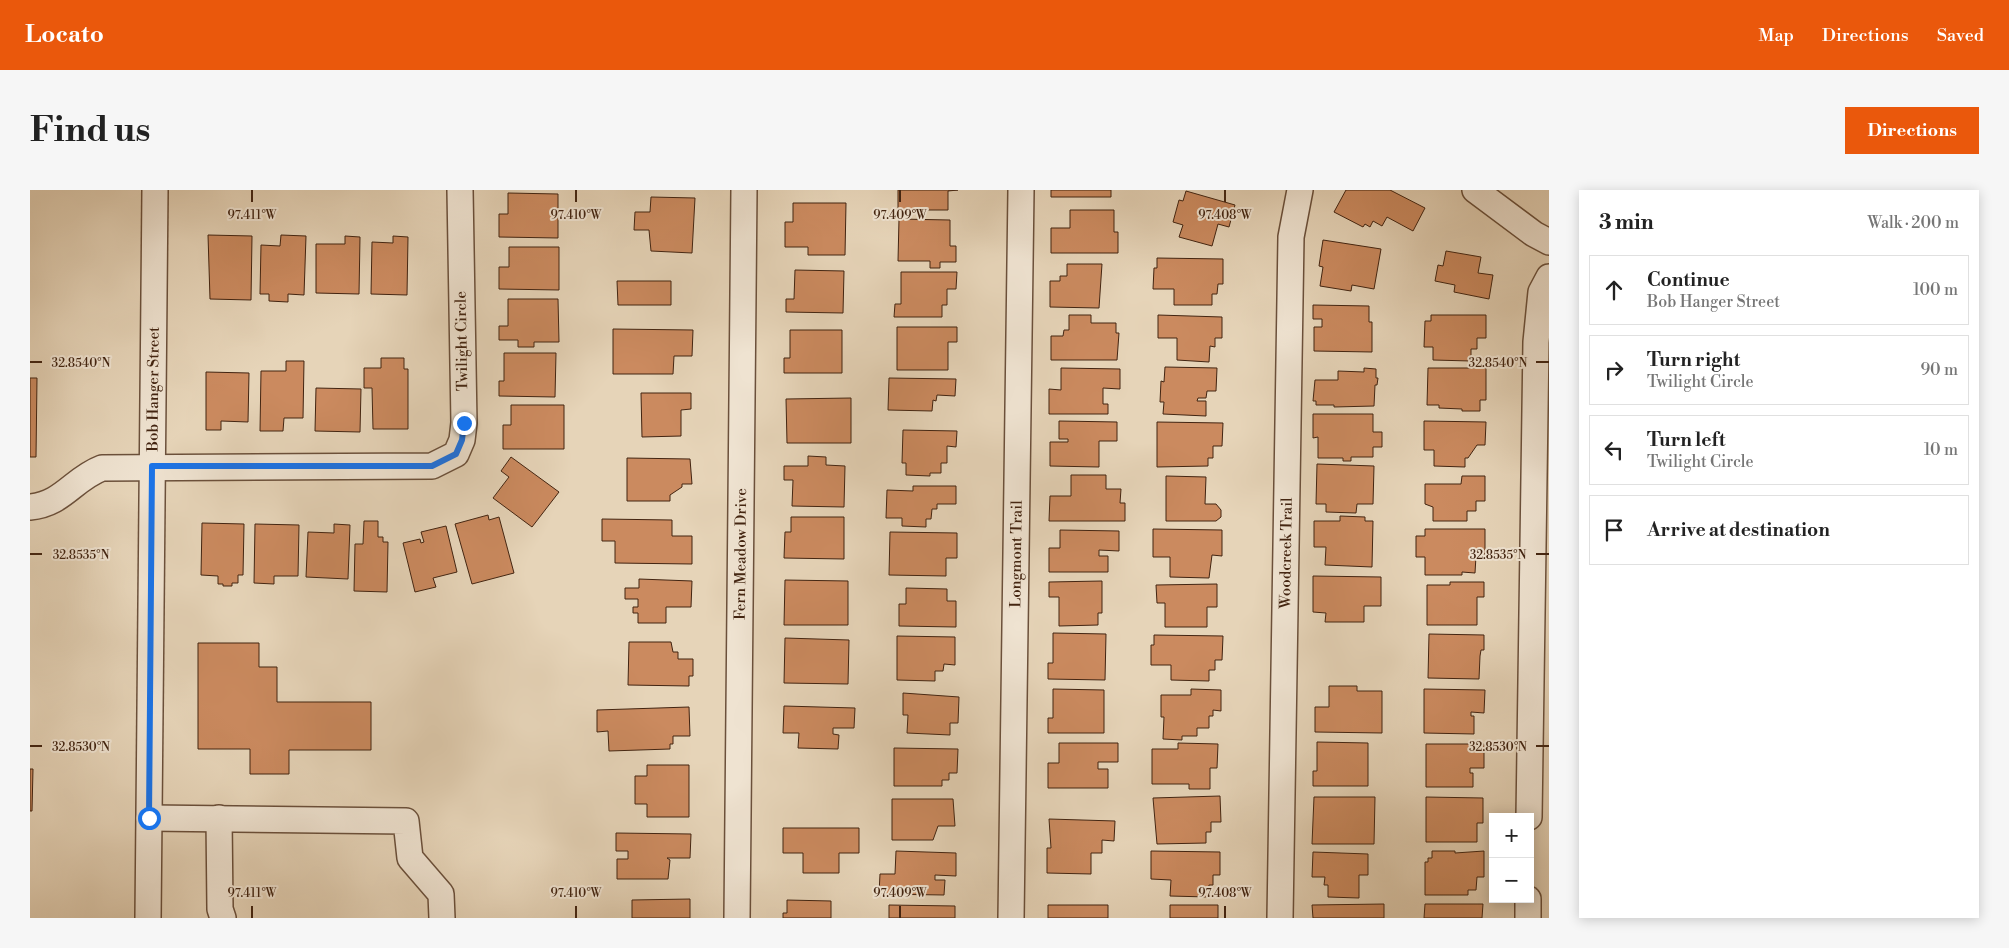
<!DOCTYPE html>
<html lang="en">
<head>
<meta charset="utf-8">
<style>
  body { margin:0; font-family:"Libre Bodoni",serif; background:#f6f6f6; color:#222 }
  .controls { position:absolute; right:15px; bottom:15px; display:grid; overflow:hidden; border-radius:0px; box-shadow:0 2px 12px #0003 }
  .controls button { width:45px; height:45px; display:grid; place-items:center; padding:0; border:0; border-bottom:1px solid #e0e0e0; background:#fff; color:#222; font:25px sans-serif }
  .stop { position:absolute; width:15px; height:15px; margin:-11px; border:4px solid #1a73e8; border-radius:50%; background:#fff }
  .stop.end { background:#1a73e8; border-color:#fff; box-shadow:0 1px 5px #0008 }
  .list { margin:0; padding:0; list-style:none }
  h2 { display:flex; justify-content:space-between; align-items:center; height:65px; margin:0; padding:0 20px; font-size:21px }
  h2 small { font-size:16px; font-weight:400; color:#767676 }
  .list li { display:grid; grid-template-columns:32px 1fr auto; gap:15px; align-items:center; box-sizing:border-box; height:70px; margin:0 10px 10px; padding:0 10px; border:1px solid #e0e0e0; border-radius:0px }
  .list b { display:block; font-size:19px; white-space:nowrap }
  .list p { margin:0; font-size:16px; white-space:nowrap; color:#767676 }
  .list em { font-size:16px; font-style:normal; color:#767676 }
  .icon { flex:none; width:28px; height:28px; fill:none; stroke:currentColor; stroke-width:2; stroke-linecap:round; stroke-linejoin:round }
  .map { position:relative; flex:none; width:1519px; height:728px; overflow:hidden; border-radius:0px }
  header { display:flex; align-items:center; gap:30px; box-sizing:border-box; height:70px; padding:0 25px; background:#ea580c; color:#fff }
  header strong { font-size:24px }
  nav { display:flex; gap:28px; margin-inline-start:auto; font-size:18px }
  .intro { display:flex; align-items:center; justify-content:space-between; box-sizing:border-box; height:120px; padding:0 30px }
  h1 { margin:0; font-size:35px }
  .button { padding:12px 22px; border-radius:0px; background:#ea580c; color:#fff; font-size:18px; font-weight:700 }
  main { display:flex; gap:30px; padding:0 30px }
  aside { flex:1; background:#fff; border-radius:0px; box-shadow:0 2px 12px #0003 }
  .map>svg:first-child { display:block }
  .building { fill:#cb8a5f; stroke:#422411 }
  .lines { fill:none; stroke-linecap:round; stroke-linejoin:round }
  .minor-casing { stroke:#6b503b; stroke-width:28 }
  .minor { stroke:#efe3d1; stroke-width:25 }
  .route { stroke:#1a73e8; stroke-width:6 }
  .ticks { fill:none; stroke:#422411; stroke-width:2 }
  .labels { text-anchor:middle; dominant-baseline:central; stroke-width:4; stroke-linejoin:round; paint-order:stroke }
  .street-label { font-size:15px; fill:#422411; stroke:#efe3d1 }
  .ticks-label { font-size:12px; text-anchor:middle; fill:#422411; stroke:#efe3d1; stroke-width:4; stroke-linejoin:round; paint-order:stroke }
</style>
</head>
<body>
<header>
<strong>Locato</strong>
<nav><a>Map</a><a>Directions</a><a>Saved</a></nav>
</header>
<div class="intro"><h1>Find us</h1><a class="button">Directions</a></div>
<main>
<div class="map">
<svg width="1519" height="728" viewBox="0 0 1519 728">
  <rect width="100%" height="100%" fill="#e6d4b8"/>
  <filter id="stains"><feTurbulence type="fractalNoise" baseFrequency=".004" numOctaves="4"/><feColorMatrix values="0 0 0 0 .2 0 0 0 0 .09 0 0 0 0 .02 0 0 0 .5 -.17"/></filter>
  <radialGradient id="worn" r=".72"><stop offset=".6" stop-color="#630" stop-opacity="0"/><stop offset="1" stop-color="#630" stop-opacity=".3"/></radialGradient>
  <!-- building -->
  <path class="building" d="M868,0H928L918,1V20H868Z
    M1021,0H1081V7H1021Z
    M1316,0H1360L1395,18L1383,41L1357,27L1352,36L1343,31L1340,37L1335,34L1333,37L1304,22Z
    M1156,1L1205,15L1199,37L1188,34L1182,56L1149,47L1153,35L1143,32L1149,10L1153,11Z
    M478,3L528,4V48L469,47V24H478Z
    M621,7L665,8L662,63L621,61L619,40H604L605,22H620Z
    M763,13H816L815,65H778V57H755V32H763Z
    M1040,20H1084V42H1088V63H1021V38H1040Z
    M869,29L920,30V56H926V72H910V78H900V71H868Z
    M178,45L222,46L221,110L180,109Z
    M251,45L276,46L274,105L258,104V112L239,111V104H230L231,55L250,56Z
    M315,46L330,47L329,104L286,103V54H315Z
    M363,46L378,47L377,105L341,104L342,52L363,53Z
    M1293,50L1351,59L1344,99L1322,95L1321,101L1290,96L1293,77L1289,76Z
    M479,57H529V100L469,99V77H479Z
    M1416,61L1451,67L1448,83L1463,85L1459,109L1424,102L1425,95L1405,91L1408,75L1413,76Z
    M1127,68L1193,69V94H1188L1187,104H1182V115H1144V99H1123L1124,78H1127Z
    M1037,74H1072L1069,118L1020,117V91H1030V86H1037Z
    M765,80L814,81L813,123L756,122V109H764Z
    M871,82H927L926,99H917V115H912V127H864L865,114H871Z
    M587,91H641V115H588Z
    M478,109H528L529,152H504V157H488V150H469V136H478Z
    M1283,115L1339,116V132H1342V162L1284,161V137H1292V129H1283Z
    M1039,125H1061V133H1086V143H1089L1087,170H1021V146H1033L1034,140H1039Z
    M1128,125L1192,127V148H1185V157L1180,156L1179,172L1147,170V148H1128Z
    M1401,125H1456V148H1447V159H1441V171L1403,170V157H1394L1395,131H1401Z
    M867,137H927V152H918V180H867Z
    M583,139L663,140L662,166H644L643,184H583Z
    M760,140H812V183H754V168H760Z
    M474,163H526L525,207L469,206V191H474Z
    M351,168H374V179H378V239H343L342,198H334V178H351Z
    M256,171H274L273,228H254L253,241H230L231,181H256Z
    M1135,177L1187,178L1186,201H1177L1176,208H1168L1167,211H1176V226L1133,224L1134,212H1130L1131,191L1134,192Z
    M1031,178L1090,179V199L1073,198V214H1078V224H1019V199L1031,200Z
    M1334,178L1346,179V188H1348L1347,195H1345L1344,216L1304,217V215H1286V211H1283L1285,190H1308V181L1334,182Z
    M1398,178H1456V210H1450V221H1432V219L1409,218V215H1397Z
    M176,182L219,183L218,232L191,231V240H176Z
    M0,188H7L6,267H0Z
    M859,188L926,189L925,206L907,205L906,211L903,210L902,221L858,220Z
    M286,198L331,199L330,242L285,241Z
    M611,203H661V219L651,220V246L612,247Z
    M821,208V253H757L756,209Z
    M481,215H534V259H473V235H481Z
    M1283,224H1343V242H1352V257H1343V267H1321V271H1313V268H1288V247L1283,248Z
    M1029,231L1087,232V251H1069V277L1020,276V252H1038V249H1029Z
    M1394,231L1456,232L1455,255H1447L1438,268H1435V277L1404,276V260H1394Z
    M1127,232L1193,233L1192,256H1183V268H1178V276L1127,277Z
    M873,240L927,241L926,257L917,256V273H911V283H900V286L876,285V273H872Z
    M778,266L796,267V275L815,276L814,317L762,316L763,290H754V276H778Z
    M481,267L529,302L502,337L463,308L479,287L471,281Z
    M597,268L660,269L662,294H652V297L640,305V311H597Z
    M1287,274L1344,276L1343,314H1327L1326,323L1296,322V314H1286Z
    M1041,285H1076V299H1091L1090,313H1095V331H1019L1020,306H1041Z
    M1136,286L1176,287L1175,314H1186L1191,320V327L1186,331H1136Z
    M1432,286H1455V311H1446V321H1437V331H1403V317L1395,314V294H1431Z
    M883,296H926V314H907V319H902L901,329H896V337L872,336V328H856L857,300L883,301Z
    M458,325L459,330L469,327L484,383L442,394L425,334Z
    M1310,326L1335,327V331H1343L1342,377L1295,375L1296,357H1284V331H1310Z
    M761,327H814V369L754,368L755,342H761Z
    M572,329L642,330V346H662V374L585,373V351H572Z
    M334,331H348V347H353V352H358L357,402L324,401L325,354H333Z
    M172,333L214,334L213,385H208V393H202V396H193V394H188V386L171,385Z
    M225,334L269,335L268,386H244V394L224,393Z
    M304,334L320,335L318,389L276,387L278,342L304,343Z
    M416,336L427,382L403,388L406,397L385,402L373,353L390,349L391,353L394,352L391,342Z
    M1123,339L1192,340V366L1182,365L1179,388L1140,387V367H1123Z
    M1395,339H1455V364H1442L1446,366L1445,383L1432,382V385H1395V367H1386V346H1395Z
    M1030,340L1089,341V361L1069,360V366H1078V382H1019V358H1030Z
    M860,342L927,343V368H916V386L859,385Z
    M1283,386L1351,387V416H1334V432H1295L1296,423L1283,422Z
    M609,389L662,391L661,417H636V433H608V423H603V417H608V409H595V398H609Z
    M755,390L818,391V435H754Z
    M1072,391V423H1068V435L1029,436V407H1019V392Z
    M1420,392H1454V407H1447V435H1397V395H1420Z
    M1187,394V417H1177V437H1135V413H1127L1126,395Z
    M876,398L917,399V411H926V437L869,436V414H876Z
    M1023,443L1076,444L1075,490L1018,489V473H1023Z
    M1399,444L1454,445V460H1451L1450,466L1449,489L1398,488Z
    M1124,445L1193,446L1192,470H1185V480H1179V491L1141,490V475H1121V455H1124Z
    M867,446L925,447V475L914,474L913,481H905V491L867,490Z
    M755,448L819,450L818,494L754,493Z
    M599,452H641L643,462H648V469H663V486H659V496L598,495Z
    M168,453H229V477H247V512H341V560H259V584H220V559H168Z
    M1299,496H1327V501H1352V543L1285,542V517H1299Z
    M1023,499L1074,500V543H1018V528H1023Z
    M1161,499L1191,500V521L1183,520V526H1179V538H1167V546H1152V550L1133,549L1134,527H1131V505H1161Z
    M1394,499L1455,500L1454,523L1441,522V526H1444V544L1394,543Z
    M873,503L929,507L928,533H920V545L877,543L878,525H873Z
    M754,516L825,518L824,538H803V544L809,545L808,559L768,558L769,543H753Z
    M659,517L660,546H643V554H640V559L579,561L578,541L567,542V520Z
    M1287,552L1338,553V596H1283V581H1287Z
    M1029,553H1088V572H1068V579H1078V598H1018V573H1029Z
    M1148,553L1188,554L1187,578H1180V599H1159V594H1122V559H1148Z
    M1396,554H1454V578H1440V583H1443V597H1396Z
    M864,558L928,559L927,583H919V590H912V596H864Z
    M617,575H659V627H617V614H605V586H617Z
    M0,579H3L2,621H0Z
    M1190,606L1191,632H1181V642H1176V653L1127,654L1123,608Z
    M1284,607H1345L1344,654H1282Z
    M1396,607L1453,608V633H1447V652H1396Z
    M862,609H923L925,636H908L903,650H862Z
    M1019,629L1085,631L1084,651L1072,650V663H1061V684L1017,683V658H1021Z
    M753,638H829V663H809V683H773V663H753Z
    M586,643L661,644L660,668H637L640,670L638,689H587V669H598V661H586Z
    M866,661L926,663V686L905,685V690H915L914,705L849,704L850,684H865Z
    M1121,661L1190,662V685H1183V695H1179L1178,707L1140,706L1141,690L1121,689Z
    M1402,661H1425V663L1454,661V687H1447L1446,700H1438V705H1395V672H1398V668H1402Z
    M1283,662L1338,664V685H1329V708L1298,707V695H1294L1295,687H1282Z
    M660,709V728H602V710Z
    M757,710L801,711V728H753V723H757Z
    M1354,714V728H1283L1282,715Z
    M1395,714H1453L1452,728H1394Z
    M859,715L925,716V728H859Z
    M1018,715H1078V728H1018Z
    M1140,715H1188V728H1140Z"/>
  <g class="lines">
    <defs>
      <g id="minor">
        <path d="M1445,0L1504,44L1519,52"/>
        <path d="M0,317C33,314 43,289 72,278L402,276L426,264L432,250L434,233L430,0"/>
        <path d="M1499,627L1506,152L1511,102L1519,87"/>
        <path d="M119,628L376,631L380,668L411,704L412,728"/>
        <path d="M189,628L190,719L193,728"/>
        <path id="s1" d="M118,728L125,0"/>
        <path id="s2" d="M707,728L714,0"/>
        <path id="s3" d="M981,728L991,0"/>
        <path id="s4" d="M1250,728L1261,47L1270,0"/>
        <path d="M1498,728V709"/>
      </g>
    </defs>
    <!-- minor casing -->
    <use href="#minor" class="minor-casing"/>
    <!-- minor -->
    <use href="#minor" class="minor"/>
  </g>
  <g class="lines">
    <!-- route -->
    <path class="route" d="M119,628L122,276H402L426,264L432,250L434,233"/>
  </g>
  <!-- ticks -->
  <path class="ticks" d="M222,0V12M546,0V12M870,0V12M1195,0V12M0,172H12M1506,172H1519M0,364H12M1506,364H1519M0,556H12M1506,556H1519M222,716V728M546,716V728M870,716V728M1195,716V728"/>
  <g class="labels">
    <!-- street labels -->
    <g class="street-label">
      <text transform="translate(432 151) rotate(-91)">Twilight Circle</text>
      <text stroke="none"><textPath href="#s1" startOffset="529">Bob Hanger Street</textPath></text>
      <text stroke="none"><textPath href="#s2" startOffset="364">Fern Meadow Drive</textPath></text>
      <text stroke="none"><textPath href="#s3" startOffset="364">Longmont Trail</textPath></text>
      <text stroke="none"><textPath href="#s4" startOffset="365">Woodcreek Trail</textPath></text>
    </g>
  </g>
  <g class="ticks-label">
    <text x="222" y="29">97.411°W</text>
    <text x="546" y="29">97.410°W</text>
    <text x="870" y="29">97.409°W</text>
    <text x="1195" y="29">97.408°W</text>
    <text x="51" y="177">32.8540°N</text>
    <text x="1468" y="177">32.8540°N</text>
    <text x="51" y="369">32.8535°N</text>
    <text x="1468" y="369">32.8535°N</text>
    <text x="51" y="561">32.8530°N</text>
    <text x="1468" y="561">32.8530°N</text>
    <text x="222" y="707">97.411°W</text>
    <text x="546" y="707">97.410°W</text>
    <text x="870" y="707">97.409°W</text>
    <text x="1195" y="707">97.408°W</text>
  </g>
  <rect width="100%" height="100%" filter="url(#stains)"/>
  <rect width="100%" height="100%" fill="url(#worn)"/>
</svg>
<div class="controls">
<button>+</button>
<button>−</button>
</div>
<div class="stop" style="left:119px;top:628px"></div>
<div class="stop end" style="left:434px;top:233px"></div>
</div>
<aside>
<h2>3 min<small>Walk · 200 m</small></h2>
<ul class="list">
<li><svg class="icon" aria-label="ahead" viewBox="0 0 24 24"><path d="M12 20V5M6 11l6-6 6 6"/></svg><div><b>Continue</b><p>Bob Hanger Street</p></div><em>100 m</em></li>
<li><svg class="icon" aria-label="right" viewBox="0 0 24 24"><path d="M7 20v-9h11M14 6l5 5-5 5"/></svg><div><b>Turn right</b><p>Twilight Circle</p></div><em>90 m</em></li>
<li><svg class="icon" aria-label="left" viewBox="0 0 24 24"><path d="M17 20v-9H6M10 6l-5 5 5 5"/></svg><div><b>Turn left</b><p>Twilight Circle</p></div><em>10 m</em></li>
<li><svg class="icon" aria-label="arrive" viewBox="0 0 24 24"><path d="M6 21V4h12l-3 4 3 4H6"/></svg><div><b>Arrive at destination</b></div></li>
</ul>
</aside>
</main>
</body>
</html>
